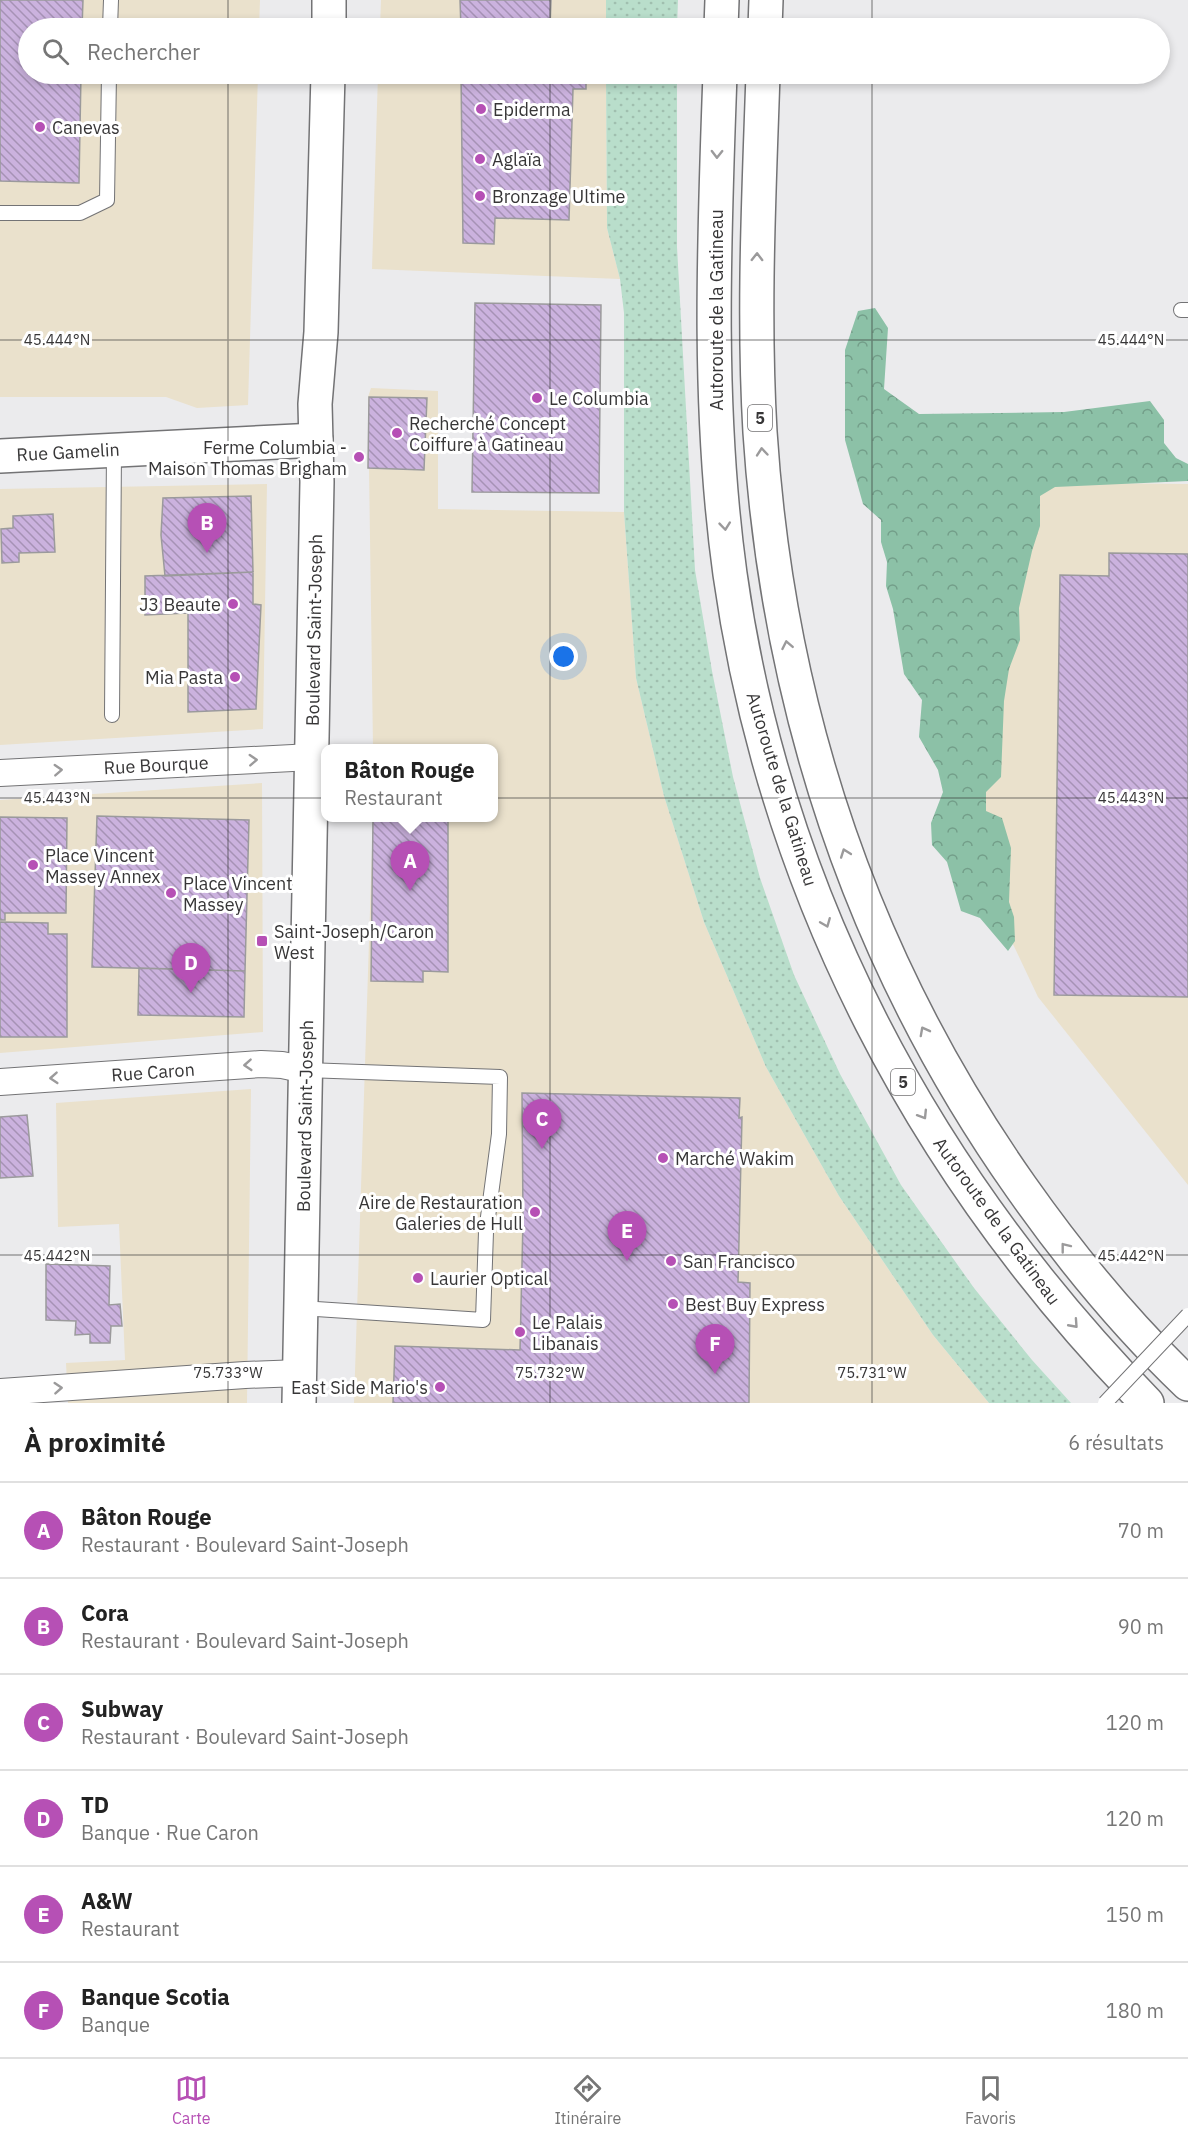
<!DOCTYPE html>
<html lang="fr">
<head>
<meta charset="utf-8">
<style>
  body { margin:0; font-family:"IBM Plex Sans",sans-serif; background:#f6f6f6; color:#222 }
  .you { position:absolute; left:564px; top:657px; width:21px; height:21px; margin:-15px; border:4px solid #fff; border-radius:50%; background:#1a73e8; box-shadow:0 0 0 9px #1a73e833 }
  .badge { display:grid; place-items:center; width:39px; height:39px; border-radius:50%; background:#b650b5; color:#fff; font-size:20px; font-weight:700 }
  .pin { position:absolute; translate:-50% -50px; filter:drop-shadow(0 2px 3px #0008) }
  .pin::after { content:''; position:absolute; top:32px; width:21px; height:18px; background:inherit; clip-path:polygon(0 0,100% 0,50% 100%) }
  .popup { position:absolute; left:321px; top:744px; width:177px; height:78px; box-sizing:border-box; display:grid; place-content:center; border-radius:12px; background:#fff; filter:drop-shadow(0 2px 4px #0005); font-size:20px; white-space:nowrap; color:#767676 }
  .popup b { font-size:22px; color:#222 }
  .popup::after { content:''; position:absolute; left:50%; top:100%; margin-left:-12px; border:12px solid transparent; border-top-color:#fff }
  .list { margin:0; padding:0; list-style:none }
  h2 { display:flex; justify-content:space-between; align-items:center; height:78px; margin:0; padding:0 24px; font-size:26px }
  h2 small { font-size:20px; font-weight:400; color:#767676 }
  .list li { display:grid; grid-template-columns:39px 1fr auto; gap:18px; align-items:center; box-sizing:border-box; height:96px; padding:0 24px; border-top:2px solid #e0e0e0 }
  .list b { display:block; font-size:22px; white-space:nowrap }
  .list p { margin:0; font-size:20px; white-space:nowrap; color:#767676 }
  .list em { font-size:20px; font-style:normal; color:#767676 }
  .icon { flex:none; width:33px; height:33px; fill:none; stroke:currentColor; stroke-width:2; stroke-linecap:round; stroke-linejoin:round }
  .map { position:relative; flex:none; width:1188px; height:1403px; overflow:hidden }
  .search { position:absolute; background:#fff; box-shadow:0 3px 9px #0003; left:18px; right:18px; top:18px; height:66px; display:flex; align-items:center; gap:15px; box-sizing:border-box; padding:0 21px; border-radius:33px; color:#767676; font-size:22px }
  .sheet { height:654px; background:#fff }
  nav { display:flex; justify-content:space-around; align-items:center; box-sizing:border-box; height:84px; border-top:2px solid #e0e0e0; background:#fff; font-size:16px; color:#767676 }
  nav a { display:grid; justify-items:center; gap:3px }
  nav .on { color:#b650b5 }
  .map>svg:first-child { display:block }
  .commercial { fill:#eae1cc }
  .grass { fill:url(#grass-dots) }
  .forest { fill:url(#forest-crowns) }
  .building { fill:url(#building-back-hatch); stroke:#9b9a9c; stroke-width:1.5 }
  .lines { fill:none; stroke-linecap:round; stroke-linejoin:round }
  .service-casing { stroke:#737375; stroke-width:16 }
  .minor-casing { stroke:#737375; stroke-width:28 }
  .tertiary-casing { stroke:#737375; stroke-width:36 }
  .secondary-casing { stroke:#737375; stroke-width:36 }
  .motorway-casing { stroke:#737375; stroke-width:36 }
  .service { stroke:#fff; stroke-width:14 }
  .minor { stroke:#fff; stroke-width:26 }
  .tertiary { stroke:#fff; stroke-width:33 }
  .secondary { stroke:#fff; stroke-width:33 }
  .motorway { stroke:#fff; stroke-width:33 }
  .service-bridge-casing { stroke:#737375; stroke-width:16; stroke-linecap:butt }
  .service-bridge { stroke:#fff; stroke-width:14 }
  .oneway { stroke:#9b9a9b }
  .ticks { fill:none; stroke:#373637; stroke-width:1.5; stroke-opacity:0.45 }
  .poi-dot { fill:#b650b5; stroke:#fff; stroke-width:2 }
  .labels { text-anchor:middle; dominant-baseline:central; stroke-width:6; stroke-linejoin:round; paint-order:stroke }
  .shield { fill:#fff; stroke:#737273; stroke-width:1.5 }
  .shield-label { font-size:16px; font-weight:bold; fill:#373637 }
  .poi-label { font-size:18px; fill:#373637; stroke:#fff; text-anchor:start }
  .street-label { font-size:18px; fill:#373637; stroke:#fff }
  .ticks-label { font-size:15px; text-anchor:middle; fill:#373637; stroke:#fff; stroke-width:6; stroke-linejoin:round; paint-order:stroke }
</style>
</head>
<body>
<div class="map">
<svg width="1188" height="1403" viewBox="0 0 1188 1403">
  <defs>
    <pattern id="grass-dots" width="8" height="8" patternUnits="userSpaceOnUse" patternTransform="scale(1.5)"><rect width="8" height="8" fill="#b9decb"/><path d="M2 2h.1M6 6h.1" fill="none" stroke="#a0bfaf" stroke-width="1.8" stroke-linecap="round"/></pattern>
    <pattern id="forest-crowns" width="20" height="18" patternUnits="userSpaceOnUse" patternTransform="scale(1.5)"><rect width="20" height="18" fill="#8cc1a7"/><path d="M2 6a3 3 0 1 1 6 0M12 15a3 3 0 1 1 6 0" fill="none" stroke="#739e89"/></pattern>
    <pattern id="building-back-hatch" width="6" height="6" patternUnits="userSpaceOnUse" patternTransform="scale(1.5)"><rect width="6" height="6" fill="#cbb2de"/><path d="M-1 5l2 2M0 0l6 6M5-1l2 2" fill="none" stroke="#a692b5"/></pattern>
  </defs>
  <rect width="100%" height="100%" fill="#ebebed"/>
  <!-- commercial -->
  <path class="commercial" d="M0,0H260L259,28H28V74H258L248,405L197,408L166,397H0Z
    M381,0H606V28H380Z
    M378,74H606L607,228L620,279L372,269Z
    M371,388L438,391V509L624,512L636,678L664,796L704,922L766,1067L839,1196L933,1335L989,1403H354L373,818H494V748H373L368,397Z
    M871,481L1188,484V1185L1038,997L968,849Z
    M267,484L263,729L0,745V489Z
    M262,783L263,1032L0,1053V800Z
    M251,1089L247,1403H68L66,1363L125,1360L119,1224L58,1227L56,1103Z"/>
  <!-- grass -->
  <path class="grass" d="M606,0H678L677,28H606Z
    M606,74H677V247L695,570L712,671L733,777L760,878L794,975L840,1074L901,1185L974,1288L1032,1360L1071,1403H989L933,1335L839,1196L766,1067L704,922L664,796L636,678L624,512V313L620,279L607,228Z"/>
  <!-- forest -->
  <path class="forest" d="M875,308L888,328L884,389L919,414L1064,412L1150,401L1164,420V443L1176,458L1188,464V481L1055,487L1040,496V526L1032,551L1019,608L1020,640L1009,669L1004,701L1001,777L986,792V811L1002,818L1011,848L1009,902L1014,917L1015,941L1008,951L980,918L961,911L947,862L932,845L931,823L943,792L938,770L919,737L922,700L904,674L893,609L886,586L887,562L881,542V520L863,504L845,440V350L858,311Z"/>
  <!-- building -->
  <path class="building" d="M0,0H83L82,28H28V74H81L79,183L0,181Z
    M460,0H551L550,28H461Z
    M461,74H586V89H573L569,220L495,218L494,244L463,243Z
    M475,303L601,305L599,493L472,492Z
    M369,397L427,398L424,470L368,468Z
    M251,496L253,572L165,576L161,535L163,498Z
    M53,514L55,552L19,553V562L2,563L1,529L13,528V516Z
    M1109,553L1188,554V997L1054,995L1060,575L1109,576Z
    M253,572V604L261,605L256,709L188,712V613L145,615V576Z
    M97,816L249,820L245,971L92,967Z
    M0,817L67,818L66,913H5V920H0Z
    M373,818H448V972L423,971V982L371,981Z
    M0,922L48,923V934H67V1037H0Z
    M139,968L245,971L244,1017L138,1015Z
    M522,1093L740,1098L739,1118L742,1117L738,1282L750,1283L749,1403H393L395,1346L520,1350L523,1220Z
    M27,1115L33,1176L0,1178V1117Z
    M46,1264L110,1266L109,1305L120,1304L122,1326H111L110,1343H90V1334L75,1335L76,1321L46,1320Z"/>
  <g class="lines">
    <defs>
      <path id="service" d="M110,28L111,0
        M0,213H80L107,200L109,74
        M1181,310H1188
        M112,715L114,450
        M301,1308L483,1320L486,1232L499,1134L500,1077L306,1070"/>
      <path id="minor" d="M0,773L312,757
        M0,1082L261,1064L282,1065L306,1070
        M0,1392L245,1375L300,1373"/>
      <path id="tertiary" d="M0,456L316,440"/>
      <path id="secondary" d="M329,28V0
        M299,1403L317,482L315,404L321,332L328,74"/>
      <path id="motorway" d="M721,28L722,0
        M765,28L766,0
        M720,74C714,240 707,408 730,574C775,894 923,1173 1147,1403
        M763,74C759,193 753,312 760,432C778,708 861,960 1021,1187C1071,1258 1125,1324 1188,1384"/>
    </defs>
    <!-- service casing -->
    <use href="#service" class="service-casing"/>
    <!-- minor casing -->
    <use href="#minor" class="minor-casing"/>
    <!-- tertiary casing -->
    <use href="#tertiary" class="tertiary-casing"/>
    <!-- secondary casing -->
    <use href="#secondary" class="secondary-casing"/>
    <!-- motorway casing -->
    <use href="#motorway" class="motorway-casing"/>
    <!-- service -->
    <use href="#service" class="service"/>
    <!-- minor -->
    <use href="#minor" class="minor"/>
    <!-- tertiary -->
    <use href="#tertiary" class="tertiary"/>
    <!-- secondary -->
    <use href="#secondary" class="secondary"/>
    <!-- motorway -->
    <use href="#motorway" class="motorway"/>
    <defs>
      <path id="service-bridge" d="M1105,1403L1188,1315"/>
    </defs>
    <!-- service-bridge casing -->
    <use href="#service-bridge" class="service-bridge-casing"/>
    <!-- service-bridge -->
    <use href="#service-bridge" class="service-bridge"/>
  </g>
  <!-- one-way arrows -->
  <defs><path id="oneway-chevron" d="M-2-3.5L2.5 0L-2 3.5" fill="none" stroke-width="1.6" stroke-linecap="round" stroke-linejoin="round" transform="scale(1.5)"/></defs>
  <g class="oneway">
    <use href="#oneway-chevron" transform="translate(717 154) rotate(91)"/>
    <use href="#oneway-chevron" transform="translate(757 257) rotate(-89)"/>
    <use href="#oneway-chevron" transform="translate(762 452) rotate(-95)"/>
    <use href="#oneway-chevron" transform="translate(725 526) rotate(84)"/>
    <use href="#oneway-chevron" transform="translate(787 645) rotate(-101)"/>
    <use href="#oneway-chevron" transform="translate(253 760) rotate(-3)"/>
    <use href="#oneway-chevron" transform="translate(58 770) rotate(-3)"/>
    <use href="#oneway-chevron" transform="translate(845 853) rotate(-110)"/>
    <use href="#oneway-chevron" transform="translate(826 923) rotate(68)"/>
    <use href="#oneway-chevron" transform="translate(924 1031) rotate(-118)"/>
    <use href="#oneway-chevron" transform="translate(248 1065) rotate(176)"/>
    <use href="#oneway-chevron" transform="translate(54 1078) rotate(176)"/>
    <use href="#oneway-chevron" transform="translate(923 1115) rotate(58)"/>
    <use href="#oneway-chevron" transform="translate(1065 1247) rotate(-128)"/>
    <use href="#oneway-chevron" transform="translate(1074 1324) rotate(48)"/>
    <use href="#oneway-chevron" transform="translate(58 1388) rotate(-4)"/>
  </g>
  <!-- ticks -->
  <path class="ticks" d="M228,0V28M550,0V28M872,0V28M228,74V1403M550,74V1403M872,74V1403M0,340H1188M0,798H1188M0,1255H1188"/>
  <!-- markers -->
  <g class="poi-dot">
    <circle cx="481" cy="109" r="6"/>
    <circle cx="40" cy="127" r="6"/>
    <circle cx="480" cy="159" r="6"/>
    <circle cx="480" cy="196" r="6"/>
    <circle cx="537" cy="398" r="6"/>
    <circle cx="397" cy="433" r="6"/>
    <circle cx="359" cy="457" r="6"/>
    <circle cx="233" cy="604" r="6"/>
    <circle cx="235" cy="677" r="6"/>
    <circle cx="33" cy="865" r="6"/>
    <circle cx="171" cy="893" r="6"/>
    <rect x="256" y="935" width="12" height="12" rx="3"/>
    <circle cx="663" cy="1158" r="6"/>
    <circle cx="535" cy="1212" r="6"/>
    <circle cx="671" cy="1261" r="6"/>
    <circle cx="418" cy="1278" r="6"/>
    <circle cx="673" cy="1304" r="6"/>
    <circle cx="520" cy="1332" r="6"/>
    <circle cx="440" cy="1387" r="6"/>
  </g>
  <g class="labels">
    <!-- shield labels -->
    <g class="shield">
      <rect x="748" y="405" width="24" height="26" rx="4.5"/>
      <rect x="891" y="1069" width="24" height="26" rx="4.5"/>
    </g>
    <g class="shield-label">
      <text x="760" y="418">5</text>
      <text x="903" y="1082">5</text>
    </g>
    <!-- poi labels -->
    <g class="poi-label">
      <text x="493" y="109">Epiderma</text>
      <text x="52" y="127">Canevas</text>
      <text x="492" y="159">Aglaïa</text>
      <text x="492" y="196">Bronzage Ultime</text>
      <text x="549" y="398">Le Columbia</text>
      <text x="409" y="423">Recherché Concept<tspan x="409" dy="21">Coiffure à Gatineau</tspan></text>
      <text x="347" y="447" text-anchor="end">Ferme Columbia -<tspan x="347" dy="21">Maison Thomas Brigham</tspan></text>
      <text x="221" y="604" text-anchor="end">J3 Beaute</text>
      <text x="223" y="677" text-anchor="end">Mia Pasta</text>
      <text x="45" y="855">Place Vincent<tspan x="45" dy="21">Massey Annex</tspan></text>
      <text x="183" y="883">Place Vincent<tspan x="183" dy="21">Massey</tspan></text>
      <text x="274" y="931">Saint-Joseph/Caron<tspan x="274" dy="21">West</tspan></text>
      <text x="675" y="1158">Marché Wakim</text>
      <text x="523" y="1202" text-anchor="end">Aire de Restauration<tspan x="523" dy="21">Galeries de Hull</tspan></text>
      <text x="683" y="1261">San Francisco</text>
      <text x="430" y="1278">Laurier Optical</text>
      <text x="685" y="1304">Best Buy Express</text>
      <text x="532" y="1322">Le Palais<tspan x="532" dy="21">Libanais</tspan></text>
      <text x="428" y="1387" text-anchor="end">East Side Mario's</text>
    </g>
    <!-- street labels -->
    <g class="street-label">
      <text transform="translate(716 310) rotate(-90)">Autoroute de la Gatineau</text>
      <text transform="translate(68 452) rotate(-3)">Rue Gamelin</text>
      <text transform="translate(314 630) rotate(-89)">Boulevard Saint-Joseph</text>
      <text transform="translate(156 765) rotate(-3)">Rue Bourque</text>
      <text transform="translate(782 789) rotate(73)">Autoroute de la Gatineau</text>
      <text transform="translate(153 1072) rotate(-4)">Rue Caron</text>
      <text transform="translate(305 1116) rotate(-89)">Boulevard Saint-Joseph</text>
      <text transform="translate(997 1221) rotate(54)">Autoroute de la Gatineau</text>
    </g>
  </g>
  <g class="ticks-label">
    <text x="57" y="345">45.444°N</text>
    <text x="1131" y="345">45.444°N</text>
    <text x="57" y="803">45.443°N</text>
    <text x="1131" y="803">45.443°N</text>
    <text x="57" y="1261">45.442°N</text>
    <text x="1131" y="1261">45.442°N</text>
    <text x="228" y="1378">75.733°W</text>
    <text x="550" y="1378">75.732°W</text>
    <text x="872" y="1378">75.731°W</text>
  </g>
</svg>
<div class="you"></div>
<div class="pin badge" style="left:410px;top:891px">A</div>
<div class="popup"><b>Bâton Rouge</b>Restaurant</div>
<div class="pin badge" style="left:207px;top:553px">B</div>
<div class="pin badge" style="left:542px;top:1149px">C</div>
<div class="pin badge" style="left:191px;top:993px">D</div>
<div class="pin badge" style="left:627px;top:1261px">E</div>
<div class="pin badge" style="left:715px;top:1374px">F</div>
<div class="search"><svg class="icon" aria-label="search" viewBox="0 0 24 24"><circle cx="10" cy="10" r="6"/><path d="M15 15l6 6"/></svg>Rechercher</div>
</div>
<section class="sheet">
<h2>À proximité<small>6 résultats</small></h2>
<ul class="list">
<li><span class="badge">A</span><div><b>Bâton Rouge</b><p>Restaurant · Boulevard Saint-Joseph</p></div><em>70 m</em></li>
<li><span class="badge">B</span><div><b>Cora</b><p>Restaurant · Boulevard Saint-Joseph</p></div><em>90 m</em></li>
<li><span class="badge">C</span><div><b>Subway</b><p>Restaurant · Boulevard Saint-Joseph</p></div><em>120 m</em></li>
<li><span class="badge">D</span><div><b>TD</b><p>Banque · Rue Caron</p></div><em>120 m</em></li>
<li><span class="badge">E</span><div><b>A&amp;W</b><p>Restaurant</p></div><em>150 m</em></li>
<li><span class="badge">F</span><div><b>Banque Scotia</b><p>Banque</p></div><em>180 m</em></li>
</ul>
</section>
<nav>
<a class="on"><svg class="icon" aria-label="map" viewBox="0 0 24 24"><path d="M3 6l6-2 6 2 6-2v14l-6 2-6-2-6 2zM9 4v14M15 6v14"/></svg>Carte</a>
<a><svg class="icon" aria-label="directions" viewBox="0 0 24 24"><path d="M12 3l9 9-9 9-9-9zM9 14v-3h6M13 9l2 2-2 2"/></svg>Itinéraire</a>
<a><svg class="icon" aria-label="saved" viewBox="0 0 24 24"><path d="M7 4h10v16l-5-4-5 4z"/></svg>Favoris</a>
</nav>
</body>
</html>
